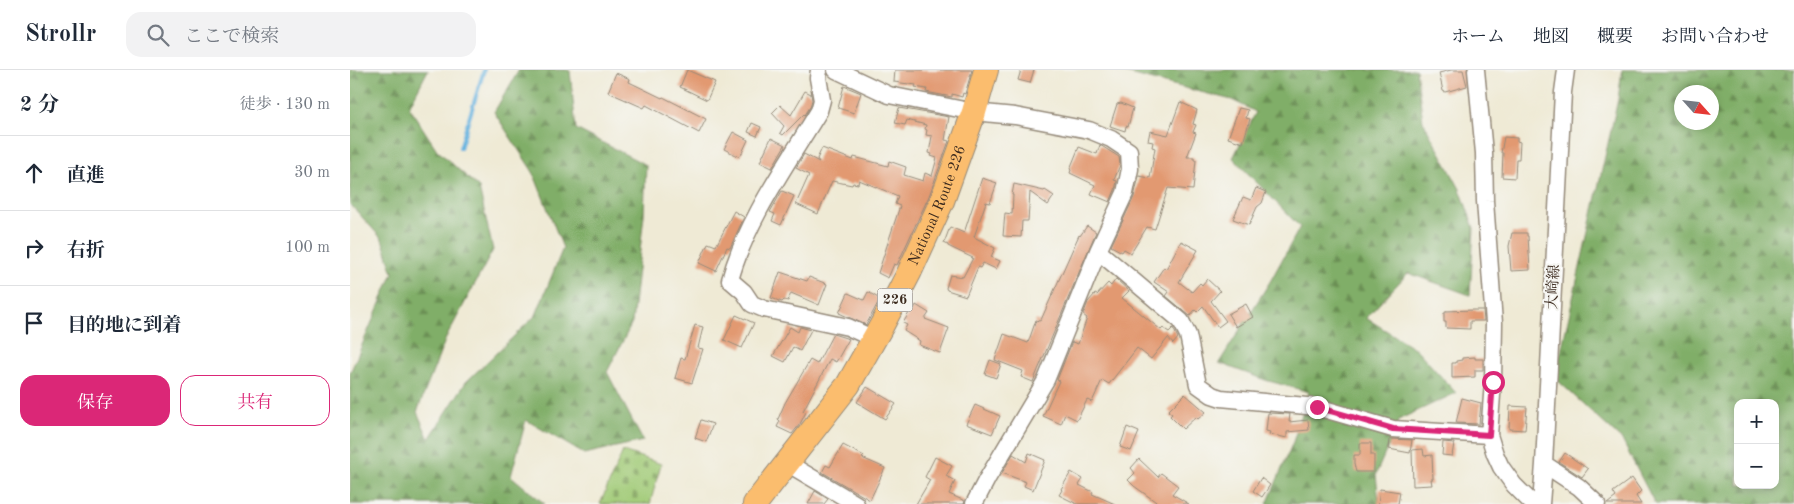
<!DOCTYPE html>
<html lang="ja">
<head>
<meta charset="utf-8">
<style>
  body { margin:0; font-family:"Old Standard TT","Noto Serif JP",serif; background:#f2f2f3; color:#1f2937 }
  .controls { position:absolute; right:15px; bottom:15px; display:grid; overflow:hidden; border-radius:10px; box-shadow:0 2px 8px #0003 }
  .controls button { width:45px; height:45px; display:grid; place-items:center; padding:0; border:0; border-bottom:1px solid #e0e1e3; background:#fff; color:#1f2937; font:25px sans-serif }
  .compass { position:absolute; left:1324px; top:15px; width:45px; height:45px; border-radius:50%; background:#fff; box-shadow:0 2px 8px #0003; rotate:117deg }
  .stop { position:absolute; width:15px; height:15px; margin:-11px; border:4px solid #db2777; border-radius:50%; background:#fff }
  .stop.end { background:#db2777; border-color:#fff; box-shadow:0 1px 5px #0008 }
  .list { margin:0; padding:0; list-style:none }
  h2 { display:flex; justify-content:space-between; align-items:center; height:65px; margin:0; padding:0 20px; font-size:21px }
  h2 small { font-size:16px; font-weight:400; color:#747a83 }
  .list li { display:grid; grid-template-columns:32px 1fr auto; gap:15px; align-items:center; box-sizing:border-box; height:75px; padding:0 20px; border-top:1px solid #e0e1e3 }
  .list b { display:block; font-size:19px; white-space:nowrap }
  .list em { font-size:16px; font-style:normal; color:#747a83 }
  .actions { display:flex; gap:10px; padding:15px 20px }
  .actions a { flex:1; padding:11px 0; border:1px solid #db2777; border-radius:15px; text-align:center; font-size:18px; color:#db2777 }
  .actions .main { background:#db2777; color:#fff }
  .icon { flex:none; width:28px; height:28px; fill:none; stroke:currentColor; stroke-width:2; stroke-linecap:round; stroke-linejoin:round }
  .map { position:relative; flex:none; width:1444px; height:434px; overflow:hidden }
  header { display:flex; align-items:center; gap:30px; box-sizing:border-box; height:70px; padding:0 25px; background:#fff; border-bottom:1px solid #e0e1e3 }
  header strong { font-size:24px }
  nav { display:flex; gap:28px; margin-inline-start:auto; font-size:18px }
  .search { width:350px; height:45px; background:#f2f2f3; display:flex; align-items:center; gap:12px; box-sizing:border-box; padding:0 18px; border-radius:15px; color:#747a83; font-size:19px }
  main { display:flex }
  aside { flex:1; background:#fff }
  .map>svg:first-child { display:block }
  .forest { fill:url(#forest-firs); stroke:#5e6c42; fill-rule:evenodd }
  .cemetery { fill:url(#cemetery-stones); stroke:#6e7a4a }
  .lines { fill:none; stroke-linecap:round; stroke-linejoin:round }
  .stream { stroke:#65b2df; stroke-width:4 }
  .building { fill:#e29971 }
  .minor-casing { stroke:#958a7a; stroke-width:19 }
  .highway-casing { stroke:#958a7a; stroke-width:26 }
  .minor { stroke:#fff; stroke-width:16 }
  .highway { stroke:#fbbd6e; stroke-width:24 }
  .route { stroke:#db2777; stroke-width:6 }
  .labels { text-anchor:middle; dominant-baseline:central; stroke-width:4; stroke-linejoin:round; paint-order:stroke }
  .shield { fill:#f6f6f2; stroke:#73675e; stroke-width:1 }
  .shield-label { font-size:14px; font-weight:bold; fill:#3b2a1e }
  .street-label { font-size:15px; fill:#3b2a1e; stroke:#f6f6f2 }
</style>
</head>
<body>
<header>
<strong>Strollr</strong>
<div class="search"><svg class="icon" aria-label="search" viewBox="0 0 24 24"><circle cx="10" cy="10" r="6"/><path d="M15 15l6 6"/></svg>ここで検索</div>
<nav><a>ホーム</a><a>地図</a><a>概要</a><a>お問い合わせ</a></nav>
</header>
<main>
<aside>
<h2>2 分<small>徒歩 · 130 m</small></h2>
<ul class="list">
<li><svg class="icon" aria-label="ahead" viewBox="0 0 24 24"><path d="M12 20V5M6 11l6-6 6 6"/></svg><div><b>直進</b></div><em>30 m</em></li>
<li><svg class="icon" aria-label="right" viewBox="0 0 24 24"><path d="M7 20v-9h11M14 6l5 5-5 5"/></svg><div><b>右折</b></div><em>100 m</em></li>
<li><svg class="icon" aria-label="arrive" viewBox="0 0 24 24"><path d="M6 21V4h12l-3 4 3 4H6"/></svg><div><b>目的地に到着</b></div></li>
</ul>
<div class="actions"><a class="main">保存</a><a>共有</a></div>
</aside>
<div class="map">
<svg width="1444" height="434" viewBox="0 0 1444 434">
  <defs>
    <pattern id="forest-firs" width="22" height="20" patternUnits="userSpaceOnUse" patternTransform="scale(1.25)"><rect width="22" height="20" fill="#80ae67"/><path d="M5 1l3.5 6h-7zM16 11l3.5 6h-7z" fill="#6a8e54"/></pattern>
    <pattern id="cemetery-stones" width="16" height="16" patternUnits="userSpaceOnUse" patternTransform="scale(1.25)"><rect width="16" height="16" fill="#a0ca76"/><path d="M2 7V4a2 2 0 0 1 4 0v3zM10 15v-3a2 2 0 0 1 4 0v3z" fill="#84a460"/></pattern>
  </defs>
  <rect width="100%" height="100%" fill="#f6f6f2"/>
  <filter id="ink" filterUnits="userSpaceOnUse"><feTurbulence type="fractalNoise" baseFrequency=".02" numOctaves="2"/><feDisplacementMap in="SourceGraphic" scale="10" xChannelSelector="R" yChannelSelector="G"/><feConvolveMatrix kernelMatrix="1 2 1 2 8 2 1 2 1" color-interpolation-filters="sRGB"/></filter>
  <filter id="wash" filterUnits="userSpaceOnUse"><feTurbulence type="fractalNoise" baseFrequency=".0096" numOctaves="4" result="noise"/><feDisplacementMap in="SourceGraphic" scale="20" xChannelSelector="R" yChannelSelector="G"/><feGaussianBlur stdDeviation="1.12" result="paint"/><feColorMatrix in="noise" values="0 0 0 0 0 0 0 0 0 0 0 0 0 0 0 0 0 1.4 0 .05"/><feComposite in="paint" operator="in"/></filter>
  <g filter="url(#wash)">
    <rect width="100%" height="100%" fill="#efead5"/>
    <!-- forest -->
    <path class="forest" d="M0,0H78L59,37L87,80L129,118L143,180L96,268L67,342L79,369L116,312L186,245L213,178L183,102L144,42L169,0H216L220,1L226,59L296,95L294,145L282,253L257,302L293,371L234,384L176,350L161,406L195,434H0V303L43,203L32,169L0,134Z
      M775,0H1066L1073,51L1110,119L1124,158L1120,225L1058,203L1016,248L1066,279L1106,323L1050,349L1026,404L1029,434H917L943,372L959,322L915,310L869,293L921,210L950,157L883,88L906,42L882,30L776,3Z
      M1272,0H1444V434H1305L1272,370L1205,308L1268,29ZM1332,22H1362V52H1332ZM1388,333H1425V415H1388Z"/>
    <!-- cemetery -->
    <path class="cemetery" d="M273,381L311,394L300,434H250Z"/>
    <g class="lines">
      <!-- stream -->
      <path class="stream" d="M110,78L134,0"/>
    </g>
    <g id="blocks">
      <!-- building -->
      <path class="building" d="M337,0L365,12L357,30L330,17Z
        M545,0H622L615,24L613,23L612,27L602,24V27L576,22L577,19L565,17L566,15L544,12Z
        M671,0H684L680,13L668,10Z
        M1101,0H1113L1117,16L1095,22L1093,21L1089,3Z
        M266,3L280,9L279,12L312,28L313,27L356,49L349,63L296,35L294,38L258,22Z
        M494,16L511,23L504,43L488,38Z
        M455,21L461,24L462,30L460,37L455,45L454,44L433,65L430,63L434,56L422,43L430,35L441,45Z
        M830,32L847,40L843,54L846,55L843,62L846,63L837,87H844V90H846L843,120L818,118L805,159L797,157L781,183L774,179L772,182L761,176L784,127L789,106L800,108L805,78L802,77L803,72L798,71L800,61L818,65Z
        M771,33L783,38L778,57L776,56L775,61L760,56L767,34Z
        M549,38L599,47L595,70L599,71L579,126L547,195L544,194L538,208L528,203L550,136L545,134L548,126L509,110L508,114L503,113L502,115L482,111L468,144L446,134L459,105L446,98L454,84L469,92L467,89L472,78L503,90L504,87L538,96L539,91L556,97L554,105L573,111L575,103L582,106L587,88L581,86L582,84L579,83L582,66L576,65L577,60L575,59L576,55L557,50L555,55L545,53Z
        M889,38L898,40L896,48L900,49L893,73L878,68Z
        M402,53L411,57L407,66L398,62Z
        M383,62L398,70L390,87L374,79Z
        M1154,67L1167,68V71L1170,72L1169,89H1166L1165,108L1152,107L1153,83H1151Z
        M421,68L435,75L422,98L410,92Z
        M750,75L769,87L770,95L764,110L767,111L765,120L760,132L741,124L745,115L720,103L721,100L720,99L729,77L747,84Z
        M632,108L647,113L640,133L636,132L624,167L645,178L641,187L650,191L646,199L633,193L630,198L628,197L616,226L597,220L596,218L600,205L613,207L623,188L598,176V175L594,173L600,157L614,163Z
        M664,114L694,121L695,120L704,126L698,135L680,122L678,151H672L671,167L653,166L655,143L662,144L663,125H662Z
        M906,118L916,122L912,133L907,137L899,155L883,149L893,127L901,130Z
        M432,121L444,126L431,155L422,151L425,144L420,142Z
        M384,141L394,147L380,178L377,177L366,201L349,193L358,173L366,176Z
        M737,156L746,162L683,312L671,307L673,301L645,290L654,264L678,273L686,250L689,251L691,250L729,165L730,166Z
        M1162,163H1177V166H1178L1180,200L1161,201L1159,176Z
        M831,171L848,180L829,212L842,222L850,213L852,215L857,209L870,221L861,231L876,251L868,257L853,236L847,242L845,240L840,246L816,226L819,222L804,212L814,197L816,199Z
        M430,202L457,211L459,207L477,214L469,235L441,223L438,231L434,230L432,232L421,228Z
        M766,209L779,221L772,228L811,260L813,258L819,262L823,258L828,268L823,274L818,268L801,289L787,278L759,314L752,310L742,332L737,330L727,350L715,344L711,354L693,346L709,311L707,310L722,272L728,274L737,248L733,245L738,232L745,224L747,225L758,213L761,216Z
        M518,222L530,229L516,255L489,243L498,223L514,230Z
        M896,234L903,247L886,257L878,244Z
        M566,235L579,243L575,249L599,258L590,283L569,275L570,271L554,261L557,255L553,253L562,238L564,239Z
        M1123,240H1133L1134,251H1120V259L1096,258V252H1094V243H1096V241Z
        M386,245L404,253L392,278L374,270Z
        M345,255L353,257L348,278L353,279L342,313L325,308L331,288L335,289Z
        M440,257L448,262L450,257L461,260L450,281L443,277L435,292L423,286Z
        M483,264L499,269L486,292L480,289L453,341L456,342L450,354L442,364L427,357L430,351L428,349L435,333L460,290L467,294Z
        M1125,287V289H1133V300H1125V307L1102,308V293H1106V291L1112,290V288Z
        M640,290L651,294L646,308L635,304Z
        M517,317L546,334L535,349L507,332Z
        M835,324L856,342L848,349L846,347L833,359L820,346L822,344L818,341Z
        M1112,328L1131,333L1129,354L1106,353Z
        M625,335L650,346L642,364L616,354Z
        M1160,336L1177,337L1175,360L1159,359Z
        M918,343L940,344L939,352L958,350L959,360L937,362V368L919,364L920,362L916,361Z
        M351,350L363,354L356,372L345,368Z
        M777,357L789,362L781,381L770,377Z
        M1040,369L1062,370L1060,383L1039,379Z
        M1093,372L1104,373L1102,386L1092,385Z
        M1010,373H1021V385H1024V402H1006L1004,394V385H1010Z
        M493,375L514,386L512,388L535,398L520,430L472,402L476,395L480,397Z
        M1073,379L1074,386L1082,385L1083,409H1081L1082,415L1063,416L1062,380Z
        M679,383L695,390L683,420L674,416L676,412L652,403L663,384L676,392Z
        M1215,383L1238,399L1232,407L1209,392Z
        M585,387L602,396L596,406L605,411L599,424L615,431L614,434H566L580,410L575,407Z
        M789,389L808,407L811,403L828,416L822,424L839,434H809L784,416L778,410L785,403L781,398Z
        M721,402L733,409L729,415L743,422L742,424L765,434H727L709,425L712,420L711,419Z
        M911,408L920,415L912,427L903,421Z
        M1282,408L1291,421L1286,426L1291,434H1257L1266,427L1263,422Z
        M1030,419L1050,422L1048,434H1028Z
        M465,421L478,429L474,434H458Z"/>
    </g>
  </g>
  <g filter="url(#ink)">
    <use href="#blocks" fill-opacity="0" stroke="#958a7a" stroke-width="1"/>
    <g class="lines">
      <defs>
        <path id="minor" d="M469,0L468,8L472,30L469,41C437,94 396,151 380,210L394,222L402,234L414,239L498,257L524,269
          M486,0L539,25L624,42L665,46L739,60L761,69L779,81L780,99L775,123L748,181L696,310L637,409L624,434
          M1126,0L1134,83L1135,131L1144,253L1143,312L1139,365L1145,384L1151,397L1164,415L1183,434
          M748,181L831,251L838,265L848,315L862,325L871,328L967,337L1043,359L1139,365
          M437,393L506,434
          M1194,394L1229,417L1247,434
          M1191,434L1194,394L1213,22L1216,0"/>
        <g id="highway">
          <path id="s1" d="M405,434L498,315L532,255L559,203L592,131L624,42L636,0"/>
        </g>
      </defs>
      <!-- minor casing -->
      <use href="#minor" class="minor-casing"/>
      <!-- highway casing -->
      <use href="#highway" class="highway-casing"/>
      <!-- minor -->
      <use href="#minor" class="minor"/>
      <!-- highway -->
      <use href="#highway" class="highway"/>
    </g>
  </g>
  <g class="lines" filter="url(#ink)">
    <!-- route -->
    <path class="route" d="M967,337L1043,359L1139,365L1143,312"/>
  </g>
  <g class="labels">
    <!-- shield labels -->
    <rect class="shield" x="527.5" y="218.5" width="35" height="23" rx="4"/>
    <g class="shield-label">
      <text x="545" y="230">226</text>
    </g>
    <!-- street labels -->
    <g class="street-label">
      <text stroke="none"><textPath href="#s1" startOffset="352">National Route 226</textPath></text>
      <text transform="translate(1204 217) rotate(-87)">大崎線</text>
    </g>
  </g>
</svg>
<div class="controls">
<button>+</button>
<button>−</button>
</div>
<svg class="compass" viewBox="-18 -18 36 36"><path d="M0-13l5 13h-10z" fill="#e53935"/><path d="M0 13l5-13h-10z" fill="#747a83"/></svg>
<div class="stop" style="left:1143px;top:312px"></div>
<div class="stop end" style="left:967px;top:337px"></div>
</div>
</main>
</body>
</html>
